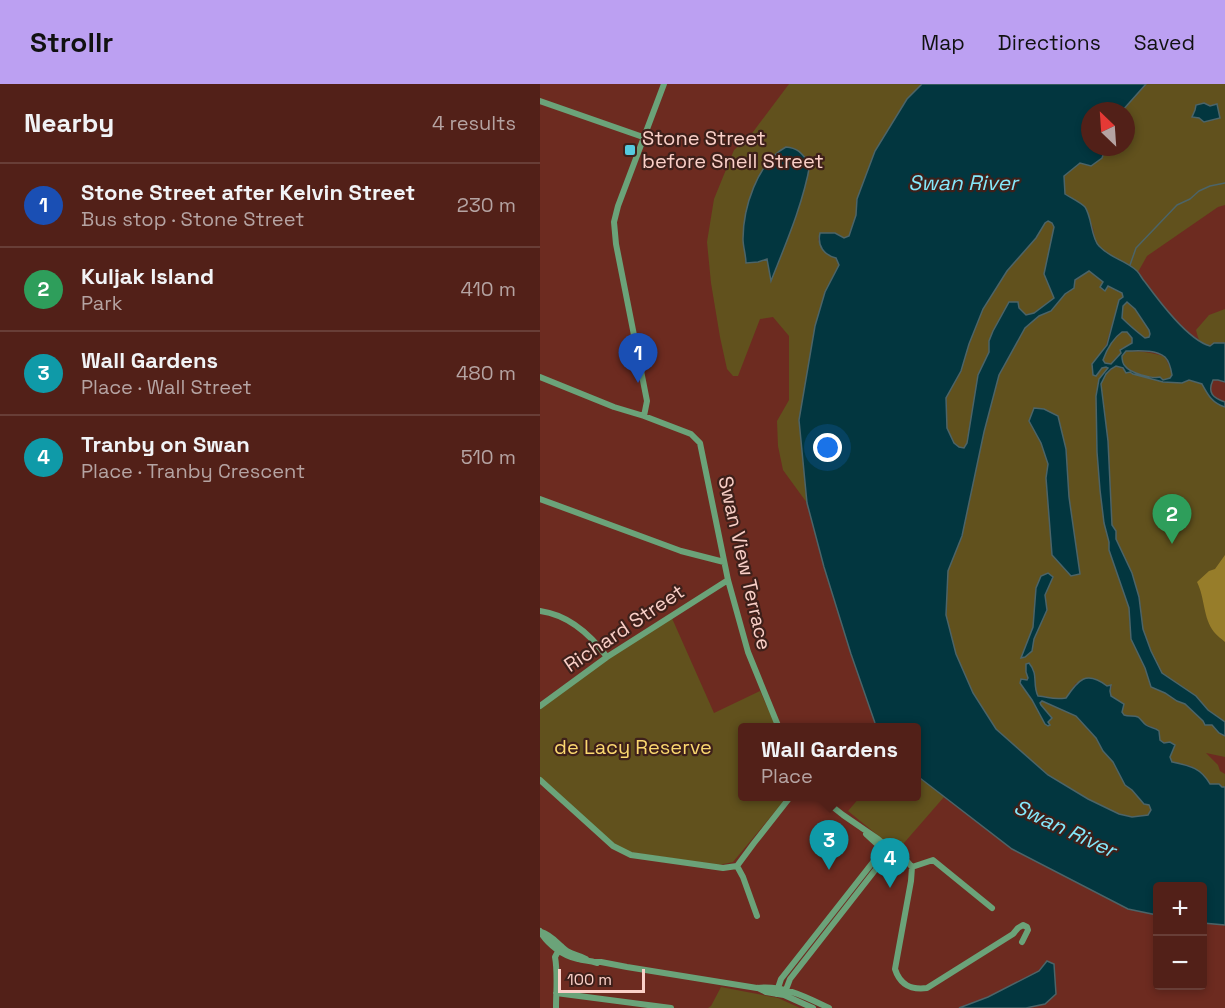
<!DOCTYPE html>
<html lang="en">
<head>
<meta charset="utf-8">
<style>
  body { margin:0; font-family:"Space Grotesk",sans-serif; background:#5c2d25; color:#f1f3f6 }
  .controls { position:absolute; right:18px; bottom:18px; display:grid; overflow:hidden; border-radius:6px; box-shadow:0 3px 9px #0003 }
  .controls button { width:54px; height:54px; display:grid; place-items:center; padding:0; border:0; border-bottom:2px solid #683e37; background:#522018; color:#f1f3f6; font:30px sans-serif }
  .compass { position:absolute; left:541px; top:18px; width:54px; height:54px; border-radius:50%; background:#522018; box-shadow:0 3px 9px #0003; rotate:335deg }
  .scale { position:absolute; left:18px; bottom:15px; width:87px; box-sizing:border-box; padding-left:6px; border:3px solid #fad0c8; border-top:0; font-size:16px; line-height:21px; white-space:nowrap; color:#fad0c8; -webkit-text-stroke:4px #3e201a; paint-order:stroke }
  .you { position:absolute; left:288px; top:364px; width:21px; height:21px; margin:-15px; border:4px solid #fff; border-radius:50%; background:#1a73e8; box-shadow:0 0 0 9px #1a73e833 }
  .badge { display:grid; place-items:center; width:39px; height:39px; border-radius:50%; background:#bca0f2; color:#fff; font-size:20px; font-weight:700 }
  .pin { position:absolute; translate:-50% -50px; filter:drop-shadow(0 2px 3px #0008) }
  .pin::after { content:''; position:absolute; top:32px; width:21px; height:18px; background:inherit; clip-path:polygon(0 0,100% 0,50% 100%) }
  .popup { position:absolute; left:198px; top:639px; width:183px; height:78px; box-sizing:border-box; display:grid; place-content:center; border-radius:6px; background:#522018; filter:drop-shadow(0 2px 4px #0005); font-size:20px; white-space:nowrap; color:#b5a3a2 }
  .popup b { font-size:22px; color:#f1f3f6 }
  .popup::after { content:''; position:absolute; left:50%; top:100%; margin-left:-12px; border:12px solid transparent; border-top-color:#522018 }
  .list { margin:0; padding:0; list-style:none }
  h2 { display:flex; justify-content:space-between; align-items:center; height:78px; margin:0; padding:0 24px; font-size:26px }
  h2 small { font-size:20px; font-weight:400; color:#b5a3a2 }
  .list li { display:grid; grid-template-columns:39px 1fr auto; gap:18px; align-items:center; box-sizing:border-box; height:84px; padding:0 24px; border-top:2px solid #683e37 }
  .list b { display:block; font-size:22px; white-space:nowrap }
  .list p { margin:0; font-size:20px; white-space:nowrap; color:#b5a3a2 }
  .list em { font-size:20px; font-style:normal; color:#b5a3a2 }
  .map { position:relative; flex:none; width:685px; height:924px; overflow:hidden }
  header { display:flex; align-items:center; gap:36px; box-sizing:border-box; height:84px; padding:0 30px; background:#bca0f2; color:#111 }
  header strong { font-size:28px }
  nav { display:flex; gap:33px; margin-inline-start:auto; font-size:21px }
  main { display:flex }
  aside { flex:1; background:#522018 }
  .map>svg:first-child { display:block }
  .green { fill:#61511d }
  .forest { fill:#977d2a }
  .water { fill:#02363f; stroke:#4c6468; stroke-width:1.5; fill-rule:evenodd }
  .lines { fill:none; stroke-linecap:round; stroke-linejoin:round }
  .stream { stroke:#4c6468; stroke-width:1.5 }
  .minor { stroke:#6ba379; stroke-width:6 }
  .poi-dot { fill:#55cadf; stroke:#3e201a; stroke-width:2 }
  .labels { text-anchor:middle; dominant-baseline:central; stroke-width:4.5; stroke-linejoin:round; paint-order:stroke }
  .poi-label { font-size:20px; fill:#fad0c8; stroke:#3e201a; text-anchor:start }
  .street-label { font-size:20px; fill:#fad0c8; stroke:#3e201a }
  .park-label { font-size:20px; fill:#fbd870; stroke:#3e201a }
  .water-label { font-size:21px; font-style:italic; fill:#85e8fb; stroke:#3e201a }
</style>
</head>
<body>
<header>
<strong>Strollr</strong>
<nav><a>Map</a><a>Directions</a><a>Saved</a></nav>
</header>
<main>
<aside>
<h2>Nearby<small>4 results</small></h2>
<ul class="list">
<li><span class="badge" style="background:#1a4fb4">1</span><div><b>Stone Street after Kelvin Street</b><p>Bus stop · Stone Street</p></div><em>230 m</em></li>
<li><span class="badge" style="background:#2e9e5b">2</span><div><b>Kuljak Island</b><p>Park</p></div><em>410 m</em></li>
<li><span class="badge" style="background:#0f9aa8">3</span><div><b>Wall Gardens</b><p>Place · Wall Street</p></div><em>480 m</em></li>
<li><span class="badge" style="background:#0f9aa8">4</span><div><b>Tranby on Swan</b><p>Place · Tranby Crescent</p></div><em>510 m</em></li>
</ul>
</aside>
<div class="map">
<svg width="685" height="924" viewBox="0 0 685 924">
  <rect width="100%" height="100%" fill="#6d2b20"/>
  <!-- green -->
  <path class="green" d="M249,0H382L367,15L317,115L316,131L309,152L304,154L295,149H280L278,156L297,174L299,181L285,208L259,336L267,419L243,386L238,362L237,337L249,316V252L233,233L220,235L198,292H193L187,285L180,253L171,199L167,158L174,115L194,66L210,52Z
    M606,0H685V121L678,123L607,172L598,188L590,181L570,172L556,160L553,144L544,123L525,110L524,92L540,79L562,74L566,63H586V27H582Z
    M508,137L513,139L514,143L504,190L514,214L494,229L485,231L479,224L478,218H469L453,247L449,257V268L438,291L427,359L424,364L419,363L414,359L407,344L406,314L421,287L429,260L443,225L467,187L496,154L505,139Z
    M549,187L564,198L560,204L565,207L568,202L583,209V213L579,216L566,261L553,280V290L559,289L562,284L566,283L568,284L559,295L557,368L564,439L569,458V466L589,524L591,555L605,584L611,603L625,609L637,617L645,620L663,637L672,641L679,649L685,652V673L666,669L678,681L680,687L685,690V703H683L679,700H670L651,682L632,678L630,674V658L624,659L620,656L615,644L606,641L598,633H589L584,631L582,628L584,620L571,612L570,607L572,602H567L561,598L536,599L526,614L511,616L505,612H498C492,600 499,591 489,579L488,594L480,599L492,616L505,640L512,634L501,621L500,619L502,617L536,632L556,654L563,667L573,678L585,701L592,706L604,720L609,721L611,726L608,731L592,733L579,730L548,715L508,691L456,645L433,609L416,570L406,531L408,487L422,452L444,348L459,291L485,244L499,232L511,227L525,210L534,204L535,197Z
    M587,217L595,225L609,246L610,250L609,253L605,254C596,247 588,243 582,234L583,222Z
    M685,225V259C669,257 662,272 656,246L669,231Z
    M582,248H587L592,254C592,260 589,263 582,264L581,269L571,280L565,279L563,276C567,265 572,255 582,248Z
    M585,267C600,267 612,268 625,273L633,291C629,294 629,295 624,296C616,296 589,288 584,281C582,278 582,275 582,272Z
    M576,282L593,290L623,298L642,299L649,296L662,300C668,311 673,319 685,323V638L668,626L656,612L622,590L611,567L603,545L599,513L592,489L576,455V447L572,441L568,357L561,300L566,290Z
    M131,532L174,629L220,607L236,643L202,644V712L247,713L193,778L179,781L83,767L0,696V622Z
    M376,691L404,713L357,767L308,727L320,713L376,712Z
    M181,903L238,914L260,924H168L171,922Z"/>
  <!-- forest -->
  <path class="forest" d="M685,471V558C682,555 677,552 674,548C663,534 665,514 657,498L669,487L675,485Z"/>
  <!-- water -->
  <path class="water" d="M382,0H606L582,27H550V63H566L562,74L551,82L540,79L524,92L525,110C531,114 540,118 545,123C552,133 551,154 559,162C571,175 586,176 597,187C600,190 602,195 605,198C619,217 648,256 670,262L674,259H685V298L678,296H673C667,309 673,314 685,318V323C672,319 668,311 662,300L649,296L642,299L623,298L593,290L590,288L586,289L583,284L576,282L571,285L566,290L561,300L568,357L572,441L576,447V455L592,489L599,513L603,545L611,567L622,589L656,612L668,626L685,638V652L679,649L672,641H665L663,637L645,620L637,617L625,609L611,603L605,584L591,555L589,524L569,466V458L564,439L560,406L557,368L556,312L559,295L568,284L566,283L562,284L556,292L553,291L552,280L567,261L579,216L583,213L582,209L568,202L565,207L560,203L563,198L549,187L535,196L534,204L525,210L511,227L499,232L485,244L459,291L444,348L422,452L408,487L406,531L416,570L433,609L456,645L508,691L548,715L579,730L592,733L608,731L611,726L609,721L604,720L592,706L585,701L573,678L563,667L556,654L536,632L502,617L500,619L501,621L512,634L508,638L510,641L508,642L505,640L492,616L480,599L481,595L487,596L488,594L486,588V580L489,579C499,591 492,600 498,612C510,613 512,616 526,614C538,596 546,586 567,602L571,601L570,607L571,612L584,620L582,628L584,631C589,633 594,631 598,633C601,635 603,639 606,641C610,644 615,643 619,647L620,656L624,659L630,658L635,661L630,673L632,678C651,682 661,684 670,700H679L682,703H685V841L663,839L662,802H618L617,831L588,825L472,765L376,691V644L337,643L335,639L311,570L284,483L267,419L259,336L275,242L285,208L299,181L296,174C284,171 277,162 280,149H295L304,154L309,152L316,131L317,115L335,67L367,15ZM508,137L512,139L514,143L504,190L514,214L494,229L486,231L479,224L478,218H469L453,247L449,257V268L438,291L427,359L424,364L419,363L414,359L407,344L406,314L421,287L429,260L443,225L467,187L496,154L505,139ZM587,218L595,225L609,246L610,250L609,253L605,254C596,247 589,241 582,234L583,222ZM582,248H587L592,254V259L580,266L581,269L571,280L565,279L563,276C567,265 572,255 582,248ZM586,267C598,267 614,265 625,273C629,277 631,285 632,291L630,294L623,296L620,293C612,295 590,289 585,282C582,279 582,275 582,272Z
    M664,19L670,22L677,20L680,34L664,38L659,34L652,33L655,26L656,21Z
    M246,63C259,64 262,70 270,80C263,120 246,159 231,197L227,175L218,178L206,179C206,171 203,163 203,155C203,125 217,78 246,63Z
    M494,324L504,325L518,332L526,365L529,413L540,490L531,492L512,471L506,394L508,380L501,359L489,337Z
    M508,489L513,493L505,511L507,526L494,555L492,567L485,573L481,574L493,543L496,504L501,492Z
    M507,877L514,880L516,910L505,920L486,924H419L448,913L499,887Z"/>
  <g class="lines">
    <!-- stream -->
    <path class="stream" d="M590,181L596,164L637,121L650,115L659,107L670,102L685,99"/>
    <!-- minor -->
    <path class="minor" d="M0,17L103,53
      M0,293L74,323L104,332L151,350L160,359L188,496L208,568L239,644
      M104,332L107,317L76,160L74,138L78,122L124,0
      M0,415L141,467L184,478
      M0,527C29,531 50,550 67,573
      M0,622L67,573L188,496
      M0,696L73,762L91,771L183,784L197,782L214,759L251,712
      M347,771L365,775L372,783
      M197,782L203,793L217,832
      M372,783L371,797L355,885C360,901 371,906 387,904L473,850L478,844L483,841L487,843L488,846L482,858
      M372,783L393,776L452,824
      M0,847C7,860 23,872 38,875C44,877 50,876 57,879
      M1,848C12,851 18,861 27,867C33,871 40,871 46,875
      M55,878H61L87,883L217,904C244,901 266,913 289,924
      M218,904L226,908L244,911L273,924
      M16,909L131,924
      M236,910L241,895L337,773L338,761L326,750
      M244,911L250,895L347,771V765L345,761L338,755L303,731L279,712
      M16,924C16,907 18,889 15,873L21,862"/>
  </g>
  <!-- markers -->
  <rect class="poi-dot" x="84" y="60" width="12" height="12" rx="3"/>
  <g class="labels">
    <!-- poi labels -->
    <g class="poi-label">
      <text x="102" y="54">Stone Street<tspan x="102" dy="23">before Snell Street</tspan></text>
    </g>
    <!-- street labels -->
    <g class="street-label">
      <text transform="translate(205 479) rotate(77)">Swan View Terrace</text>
      <text transform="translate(84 544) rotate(-34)">Richard Street</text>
    </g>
    <!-- park labels -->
    <g class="park-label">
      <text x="93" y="663">de Lacy Reserve</text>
    </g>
    <!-- water labels -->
    <g class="water-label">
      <text x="423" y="98">Swan River</text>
      <text transform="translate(525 744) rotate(25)">Swan River</text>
    </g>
  </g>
</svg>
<div class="controls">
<button>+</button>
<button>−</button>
</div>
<svg class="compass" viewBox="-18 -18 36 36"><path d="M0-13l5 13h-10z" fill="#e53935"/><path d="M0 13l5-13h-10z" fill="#b5a3a2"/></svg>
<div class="scale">100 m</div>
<div class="you"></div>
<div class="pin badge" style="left:98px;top:299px;background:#1a4fb4">1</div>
<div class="pin badge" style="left:632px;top:460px;background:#2e9e5b">2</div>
<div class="pin badge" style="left:289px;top:786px;background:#0f9aa8">3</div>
<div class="popup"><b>Wall Gardens</b>Place</div>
<div class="pin badge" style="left:350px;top:804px;background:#0f9aa8">4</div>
</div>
</main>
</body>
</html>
